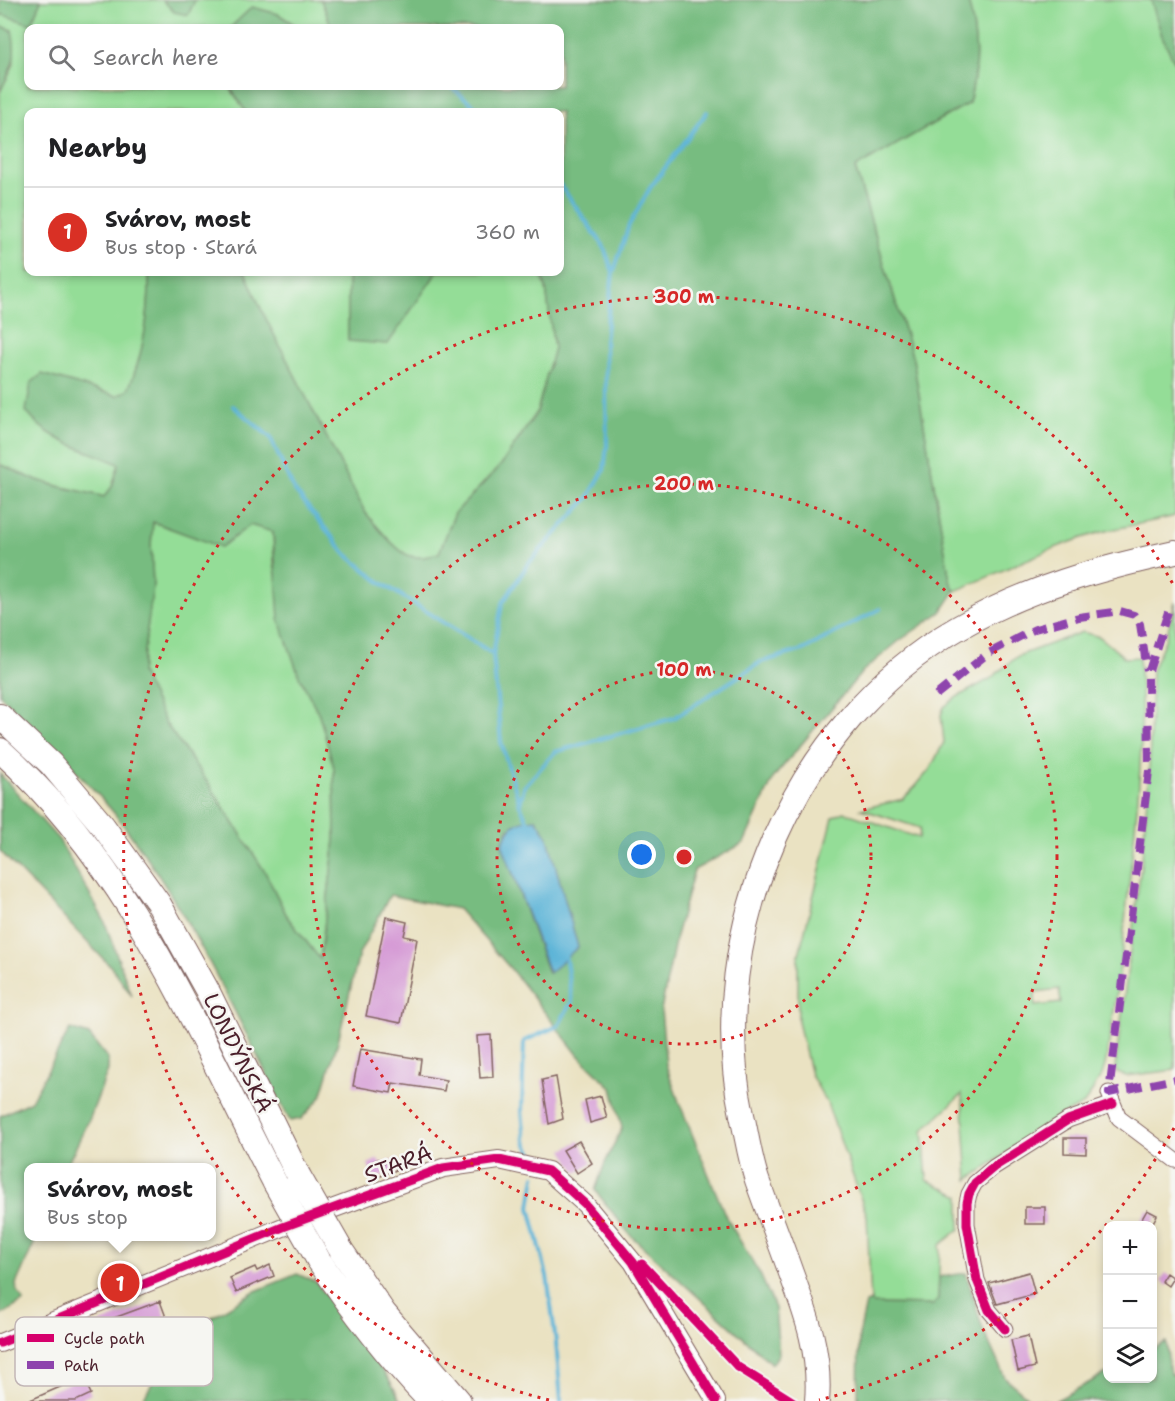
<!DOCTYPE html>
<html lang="en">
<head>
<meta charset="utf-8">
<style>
  body { margin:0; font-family:"Shantell Sans",sans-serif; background:#f2f2f2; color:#202124 }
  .controls { position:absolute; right:18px; bottom:18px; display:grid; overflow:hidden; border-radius:12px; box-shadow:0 3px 9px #0003 }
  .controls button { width:54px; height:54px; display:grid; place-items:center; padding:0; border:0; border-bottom:2px solid #e0e0e0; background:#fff; color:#202124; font:30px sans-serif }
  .you { position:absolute; left:642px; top:855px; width:21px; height:21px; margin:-15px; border:4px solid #fff; border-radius:50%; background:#1a73e8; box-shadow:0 0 0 9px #1a73e833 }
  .badge { display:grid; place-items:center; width:39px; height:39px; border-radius:50%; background:#d93025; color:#fff; font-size:20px; font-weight:700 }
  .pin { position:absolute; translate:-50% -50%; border:3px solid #fff; box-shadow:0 2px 6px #0006 }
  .popup { position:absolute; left:24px; top:1163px; width:192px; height:78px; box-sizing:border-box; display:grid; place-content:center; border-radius:12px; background:#fff; filter:drop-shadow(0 2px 4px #0005); font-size:20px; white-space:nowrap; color:#757577 }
  .popup b { font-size:22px; color:#202124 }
  .popup::after { content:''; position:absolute; left:50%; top:100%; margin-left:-12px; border:12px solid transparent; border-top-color:#fff }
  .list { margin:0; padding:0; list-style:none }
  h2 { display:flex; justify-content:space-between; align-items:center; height:78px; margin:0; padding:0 24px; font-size:26px }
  h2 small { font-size:20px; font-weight:400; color:#757577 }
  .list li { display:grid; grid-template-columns:39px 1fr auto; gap:18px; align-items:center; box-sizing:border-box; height:90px; padding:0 24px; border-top:2px solid #e0e0e0 }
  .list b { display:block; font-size:22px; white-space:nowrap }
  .list p { margin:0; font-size:20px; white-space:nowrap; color:#757577 }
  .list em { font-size:20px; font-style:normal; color:#757577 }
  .icon { flex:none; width:33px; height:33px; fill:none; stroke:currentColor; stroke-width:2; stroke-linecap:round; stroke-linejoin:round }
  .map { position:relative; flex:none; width:1175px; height:1401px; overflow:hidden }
  .search { position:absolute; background:#fff; box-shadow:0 3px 9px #0003; left:24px; top:24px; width:540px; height:66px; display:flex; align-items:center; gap:15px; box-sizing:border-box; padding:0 21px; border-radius:12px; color:#757577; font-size:22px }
  .panel { position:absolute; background:#fff; box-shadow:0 3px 9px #0003; left:24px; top:108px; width:540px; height:168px; border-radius:12px }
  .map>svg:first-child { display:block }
  .green { fill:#94dd97; stroke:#6f7e61; stroke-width:1.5; fill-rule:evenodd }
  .forest { fill:#77bc80; stroke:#606e56; stroke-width:1.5; fill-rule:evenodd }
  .water { fill:#5ab3d7; stroke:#526981; stroke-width:1.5 }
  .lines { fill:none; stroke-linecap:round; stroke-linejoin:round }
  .stream { stroke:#5ab3d7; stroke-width:4 }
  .building { fill:#d69bd6 }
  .minor-casing { stroke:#826360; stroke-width:17 }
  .tertiary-casing { stroke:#826360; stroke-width:20 }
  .primary-casing { stroke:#826360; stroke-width:26 }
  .trunk-casing { stroke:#826360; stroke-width:26 }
  .minor { stroke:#fff; stroke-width:15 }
  .tertiary { stroke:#fff; stroke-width:18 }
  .primary { stroke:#fff; stroke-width:24 }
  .trunk { stroke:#fff; stroke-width:24 }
  .trunk-bridge-casing { stroke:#826360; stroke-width:26; stroke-linecap:butt }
  .trunk-bridge { stroke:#fff; stroke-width:24 }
  .quiet { stroke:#8e44ad; stroke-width:8; stroke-dasharray:15 8; stroke-linecap:butt }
  .cycleway-casing { stroke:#f6f6f2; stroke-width:13 }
  .cycleway { stroke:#d6006c; stroke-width:9 }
  .ring { fill:none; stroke:#d62828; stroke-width:3; stroke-dasharray:3 6 }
  .labels { text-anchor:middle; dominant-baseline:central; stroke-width:5; stroke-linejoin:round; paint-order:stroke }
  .street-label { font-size:22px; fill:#4a1f2b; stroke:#f6f6f2 }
  .key { fill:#f6f6f2; stroke:#c2b6b6; stroke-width:1.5 }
  .key-label { font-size:16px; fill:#4a1f2b }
  .centre { fill:#d62828; stroke:#f6f6f2; stroke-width:3 }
  .ring-label { font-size:18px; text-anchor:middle; font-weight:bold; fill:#d62828; stroke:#f6f6f2; stroke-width:5; stroke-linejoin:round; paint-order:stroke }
</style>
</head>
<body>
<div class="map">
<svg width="1175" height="1401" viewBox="0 0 1175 1401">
  <rect width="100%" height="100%" fill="#f6f6f2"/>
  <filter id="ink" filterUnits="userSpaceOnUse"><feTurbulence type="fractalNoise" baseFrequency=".0167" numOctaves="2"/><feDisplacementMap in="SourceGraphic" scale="12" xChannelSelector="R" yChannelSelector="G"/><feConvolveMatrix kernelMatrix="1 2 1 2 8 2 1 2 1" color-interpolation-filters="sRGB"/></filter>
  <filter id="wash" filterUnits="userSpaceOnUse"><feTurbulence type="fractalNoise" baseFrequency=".008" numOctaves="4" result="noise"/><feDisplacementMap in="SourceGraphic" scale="24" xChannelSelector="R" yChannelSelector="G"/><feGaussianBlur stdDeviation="1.35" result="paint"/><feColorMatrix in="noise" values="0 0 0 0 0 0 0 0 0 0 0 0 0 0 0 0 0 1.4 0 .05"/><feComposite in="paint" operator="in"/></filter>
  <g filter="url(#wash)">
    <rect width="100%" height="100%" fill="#eae2c2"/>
    <!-- green -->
    <path class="green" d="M41,0H163L164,2L188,15L195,0H321L332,28H300L278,14L252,7L230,28H28V86H229L246,112H28V272H149C150,310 144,354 128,390L117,396L110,394L42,374L57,438L119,464L112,487L104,497C79,490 50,486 26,476C16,472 10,467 0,465V92L14,64L12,30L0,26V14L31,23Z
      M968,0H1151L1162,36L1175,63V516C1151,522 1126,526 1102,532C1051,546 1004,571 955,591L950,581L913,359L855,168L969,103C979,64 977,38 968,0Z
      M245,272H348V340L387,344L437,272H540L546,288L554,348L537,412L501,465L455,513L439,553C430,556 420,559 410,556C398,553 373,522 365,512L263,313Z
      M153,522L221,547L250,525L273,532L274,565L299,676L319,714L334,768L335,840L320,960L288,918L265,872L208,783L166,724L141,673L153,586L151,544Z
      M1175,602V1070L1126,1076L1117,1073L1115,1068L1142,858L1149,774L1152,670L1166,638Z
      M1082,632L1100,637L1125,658L1139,657C1146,737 1137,815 1128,893C1122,951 1116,1008 1105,1065L1102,1075L1084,1104L1048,1123L968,1180L962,1094L923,1130L927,1180L960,1196V1229L940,1245L938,1300L934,1305L871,1304L867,1216L827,1103L811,1075L798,1022V958L833,817L844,812L919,838L920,828L861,809L903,799L916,786L930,769L944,742L941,715L944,707L957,697L990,679L1018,656ZM1059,989L1061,1003L1035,1006V992Z"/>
    <!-- forest -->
    <path class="forest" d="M0,0H41L31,24L0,14Z
      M163,0H195L188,15L174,12Z
      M321,0H968C977,38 979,64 969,103L855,168L913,359L950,581L955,591L941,612L899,641L863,671L774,777L744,843L694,870L676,936L661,1010L666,1065L679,1102L726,1217L760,1274L775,1308L779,1354L772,1364L630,1235L595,1190L605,1163L622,1128L612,1088L579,1056L510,968L458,909L390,895L359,954L338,1041L321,1097L301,1119L290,1121C237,1017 187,905 114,813C79,771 38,733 0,695V465C10,467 16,472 26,476C50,486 79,490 104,497L112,487L119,464C87,450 47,441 26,411L31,383L42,374L110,394L117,396L128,390C144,354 150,310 149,272H245L263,313L365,512C373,522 398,553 410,556C420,559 430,556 439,553L455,513L501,465L537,412L554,348L546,288L540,272H560V112H246L229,86H560V28H332ZM153,522L221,547L250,525L273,532L279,619L299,676L319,714L334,768L335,840L320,959L288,918L265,872L208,783L166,724L141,673L153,586L151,544ZM536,819L547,835L578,947L548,973L502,844L508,829Z
      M1151,0H1175V63L1162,36Z
      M252,7L278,14L300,28H230Z
      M0,26L12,30C18,59 12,67 0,92Z
      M348,272H437L388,344L348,341Z
      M0,774L59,840L104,920L132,996L112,968L0,851Z
      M70,1029L89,1035L108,1059V1070L90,1118L66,1167L28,1168V1236L37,1237L16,1284L17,1291L24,1301L0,1316V1116L31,1101Z
      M966,1273L982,1327L1005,1378L1030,1399L1049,1401H858L859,1336L866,1303L871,1301L872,1304L933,1305L938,1300L939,1277Z
      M297,1274L316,1282L390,1381L401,1401H142L158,1373L192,1329L253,1292Z
      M1166,1342L1170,1374L1175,1376V1401H1055L1107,1373L1108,1378H1152L1153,1349Z"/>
    <!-- water -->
    <path class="water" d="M536,819L547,835L578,947L549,973L502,844C510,826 515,820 536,819Z"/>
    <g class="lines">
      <!-- stream -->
      <path class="stream" d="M450,86L482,112
        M614,271L629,225L650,188L707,112
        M233,406L270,437L294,490L346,554L380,582L493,654
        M520,804L524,787L555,752L674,718L761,662L803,650L880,609
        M528,822L520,805L501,742L493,654L502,604L528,564L588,498L604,470L607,446L605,341L613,272L603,245L560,185
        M536,1160L525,1141L522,1111L524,1041L558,1026L572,1001L565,954
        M535,1176L530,1207L547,1276L556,1342L561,1401"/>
    </g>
    <g id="blocks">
      <!-- building -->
      <path class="building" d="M386,917L407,922L404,936L417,939L401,1023L366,1016Z
        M491,1035L493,1077L480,1078L477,1036Z
        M360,1049L421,1059L419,1075L446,1080L444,1091L393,1083L391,1093L353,1086Z
        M556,1077L563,1119L549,1124L542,1080Z
        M601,1096L607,1118L590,1123L585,1100Z
        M1064,1138H1086V1154L1064,1153Z
        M579,1141L592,1163L577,1173L563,1150Z
        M378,1159L380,1164L392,1160L396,1170L373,1179L368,1164Z
        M1025,1207H1045V1224H1025Z
        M1147,1210L1157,1215L1151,1226H1138Z
        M270,1265L274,1276L236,1292L230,1278L255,1267L257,1271Z
        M1029,1272L1035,1294L997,1304L989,1283Z
        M1166,1273L1173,1278L1168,1286L1161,1281Z
        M160,1301L170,1328L83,1360L78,1348L25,1369L18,1349L55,1334L57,1339Z
        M1028,1336L1035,1367L1018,1371L1011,1340Z
        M83,1377L91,1394L76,1401H28Z"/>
    </g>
  </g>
  <g filter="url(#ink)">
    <use href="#blocks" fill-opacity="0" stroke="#826360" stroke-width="1.5"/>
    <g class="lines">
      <defs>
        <path id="minor" d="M1109,1093L1119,1118L1175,1160
          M1005,1329L989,1310L977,1280L967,1224V1203L969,1194L975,1183L994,1167L1068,1120L1113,1104"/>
        <path id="tertiary" d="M0,1343L283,1227L443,1168L499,1160L548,1171L585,1204L633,1262L716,1401"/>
        <path id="primary" d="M817,1401C821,1355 807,1316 791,1273C780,1242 768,1211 757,1180C750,1159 747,1137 742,1115C703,933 796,721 958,628C1027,588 1098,569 1175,552"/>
        <path id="trunk" d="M0,716L51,764L103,826L159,904L207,990L298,1175
          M0,750C132,869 195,1029 275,1183
          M341,1250L384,1313L459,1401
          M318,1259C352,1310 388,1357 430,1401"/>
      </defs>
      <!-- minor casing -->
      <use href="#minor" class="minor-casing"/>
      <!-- tertiary casing -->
      <use href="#tertiary" class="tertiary-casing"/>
      <!-- primary casing -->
      <use href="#primary" class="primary-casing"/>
      <!-- trunk casing -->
      <use href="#trunk" class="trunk-casing"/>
      <!-- minor -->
      <use href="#minor" class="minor"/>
      <!-- tertiary -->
      <use href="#tertiary" class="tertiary"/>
      <!-- primary -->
      <use href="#primary" class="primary"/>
      <!-- trunk -->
      <use href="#trunk" class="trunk"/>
      <defs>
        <path id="trunk-bridge" d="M298,1175L341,1250
          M275,1183L318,1259"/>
      </defs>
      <!-- trunk-bridge casing -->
      <use href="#trunk-bridge" class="trunk-bridge-casing"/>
      <!-- trunk-bridge -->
      <use href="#trunk-bridge" class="trunk-bridge"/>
      <!-- quiet -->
      <path class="quiet" d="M1168,612L1148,674L1149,771L1109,1093L1175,1079
        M936,695L987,654L1035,629L1079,617L1120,611L1134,615L1140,624L1147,670"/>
      <defs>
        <path id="cycleway" d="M642,1264L738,1367L792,1401
          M1005,1329L989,1310L977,1280L967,1224V1203L969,1194L975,1183L994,1167L1068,1120L1113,1104
          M0,1343L283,1227L443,1168L499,1160L548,1171L585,1204L633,1262L716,1401"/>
      </defs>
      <!-- cycleway casing -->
      <use href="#cycleway" class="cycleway-casing"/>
      <!-- cycleway -->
      <use href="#cycleway" class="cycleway"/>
    </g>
  </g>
  <!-- distance rings -->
  <g class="ring">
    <circle cx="684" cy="857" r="187"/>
    <circle cx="684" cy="857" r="373"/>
    <path d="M1174 1128A560 560 0 0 1 819 1400M549 1400A560 560 0 1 1 1174 586"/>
  </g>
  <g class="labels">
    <!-- street labels -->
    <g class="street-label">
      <text transform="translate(238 1053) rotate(64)">LONDÝNSKÁ</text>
      <text transform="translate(398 1164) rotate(-20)">STARÁ</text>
    </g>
  </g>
  <!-- legend -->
  <rect x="15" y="1317" width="198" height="69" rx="9" class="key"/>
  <rect x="27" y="1334" width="27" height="8" fill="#d6006c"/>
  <rect x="27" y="1361" width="27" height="8" fill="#8e44ad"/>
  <g class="key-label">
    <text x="64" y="1344">Cycle path</text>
    <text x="64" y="1371">Path</text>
  </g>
  <circle cx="684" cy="857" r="9" class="centre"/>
  <g class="ring-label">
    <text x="684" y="303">300 m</text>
    <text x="684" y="490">200 m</text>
    <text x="684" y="676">100 m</text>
  </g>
</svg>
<div class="controls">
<button>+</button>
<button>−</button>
<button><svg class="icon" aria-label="layers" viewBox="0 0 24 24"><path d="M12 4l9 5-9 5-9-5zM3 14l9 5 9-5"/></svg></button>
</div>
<div class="you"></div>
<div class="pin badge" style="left:120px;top:1283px">1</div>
<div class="popup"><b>Svárov, most</b>Bus stop</div>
<div class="search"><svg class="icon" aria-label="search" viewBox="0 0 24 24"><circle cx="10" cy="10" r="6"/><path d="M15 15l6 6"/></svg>Search here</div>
<section class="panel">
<h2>Nearby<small></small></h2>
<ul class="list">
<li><span class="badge">1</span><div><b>Svárov, most</b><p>Bus stop · Stará</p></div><em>360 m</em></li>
</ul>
</section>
</div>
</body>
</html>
